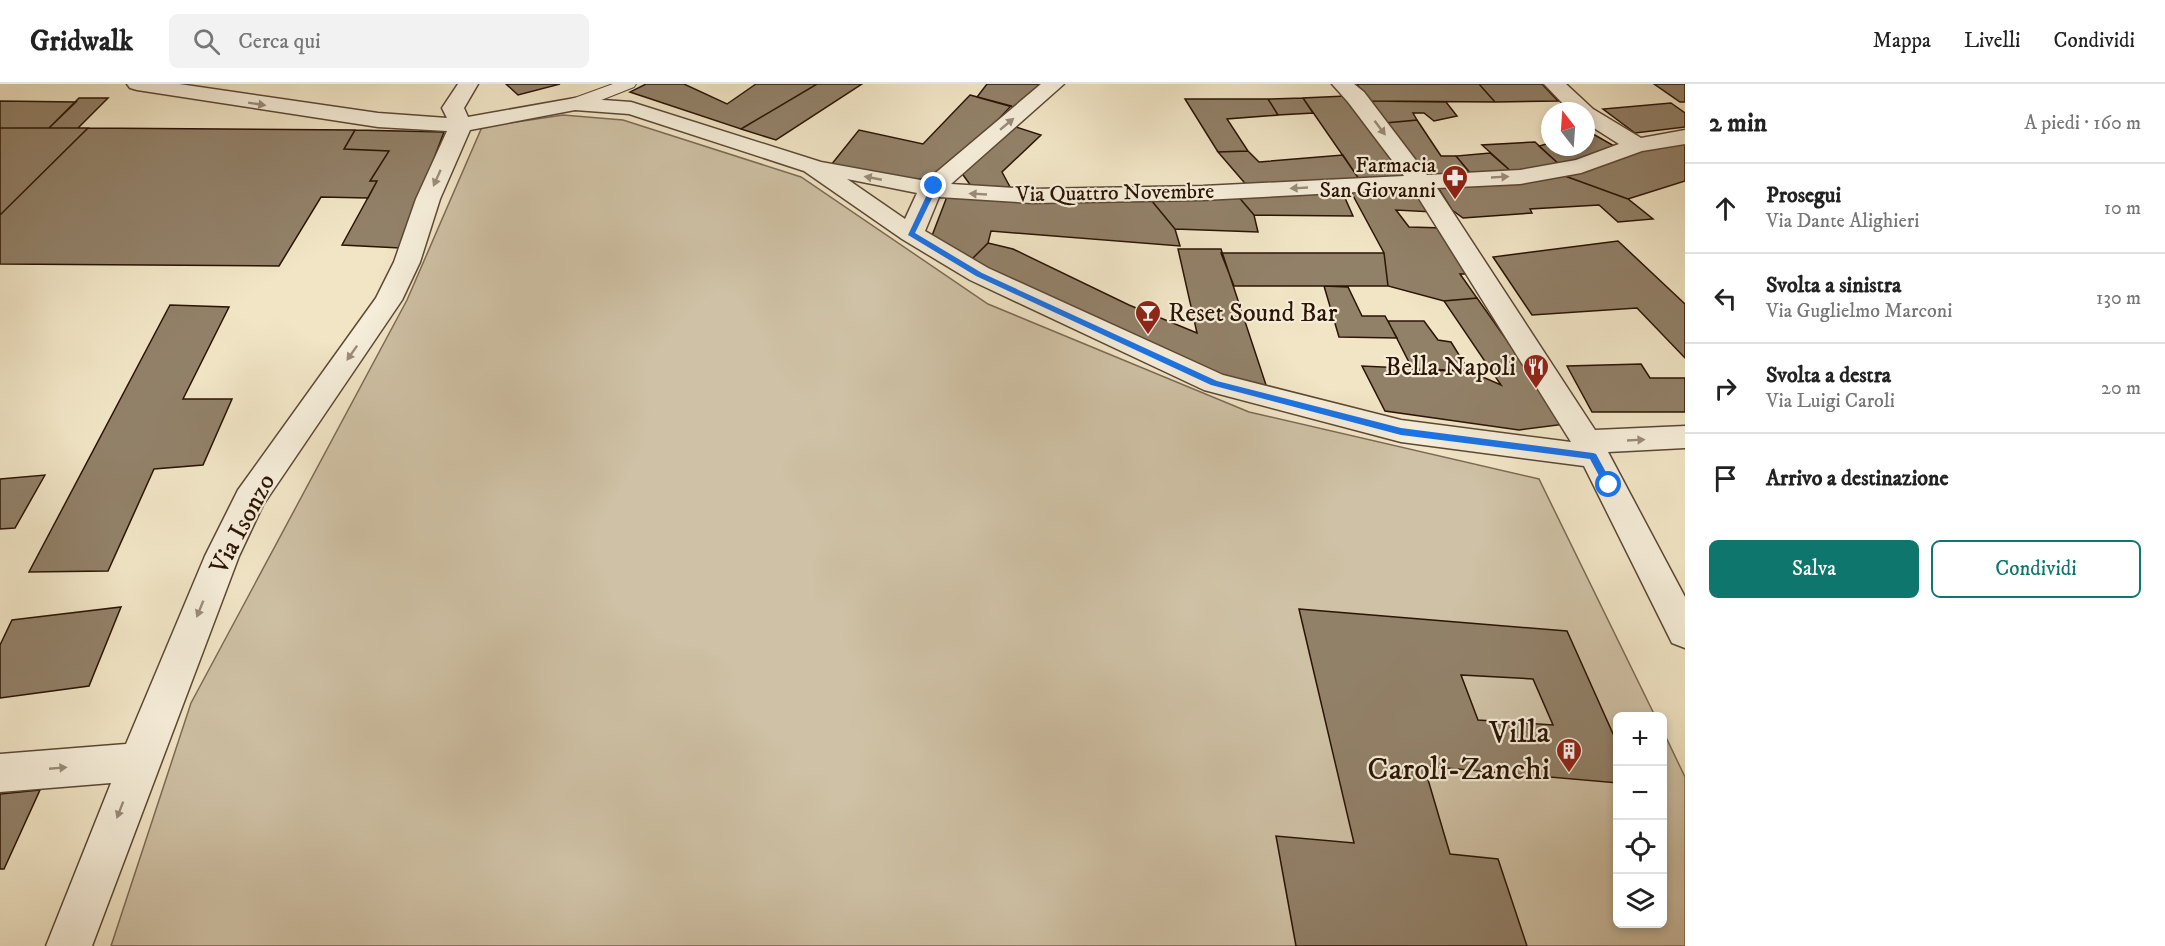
<!DOCTYPE html>
<html lang="it">
<head>
<meta charset="utf-8">
<style>
  body { margin:0; font-family:"IM FELL DW Pica",serif; background:#f2f2f2; color:#222 }
  .controls { position:absolute; right:18px; bottom:18px; display:grid; overflow:hidden; border-radius:9px; box-shadow:0 3px 9px #0003 }
  .controls button { width:54px; height:54px; display:grid; place-items:center; padding:0; border:0; border-bottom:2px solid #e0e0e0; background:#fff; color:#222; font:30px sans-serif }
  .compass { position:absolute; left:1541px; top:18px; width:54px; height:54px; border-radius:50%; background:#fff; box-shadow:0 3px 9px #0003; rotate:343deg }
  .stop { position:absolute; width:18px; height:18px; margin:-14px; border:4px solid #1a73e8; border-radius:50%; background:#fff }
  .stop.end { background:#1a73e8; border-color:#fff; box-shadow:0 2px 6px #0008 }
  .list { margin:0; padding:0; list-style:none }
  h2 { display:flex; justify-content:space-between; align-items:center; height:78px; margin:0; padding:0 24px; font-size:26px }
  h2 small { font-size:20px; font-weight:400; color:#767676 }
  .list li { display:grid; grid-template-columns:39px 1fr auto; gap:18px; align-items:center; box-sizing:border-box; height:90px; padding:0 24px; border-top:2px solid #e0e0e0 }
  .list b { display:block; font-size:22px; white-space:nowrap }
  .list p { margin:0; font-size:20px; white-space:nowrap; color:#767676 }
  .list em { font-size:20px; font-style:normal; color:#767676 }
  .actions { display:flex; gap:12px; padding:18px 24px }
  .actions a { flex:1; padding:14px 0; border:2px solid #0f766e; border-radius:9px; text-align:center; font-size:21px; color:#0f766e }
  .actions .main { background:#0f766e; color:#fff }
  .icon { flex:none; width:33px; height:33px; fill:none; stroke:currentColor; stroke-width:2; stroke-linecap:round; stroke-linejoin:round }
  .map { position:relative; flex:none; width:1685px; height:862px; overflow:hidden }
  header { display:flex; align-items:center; gap:36px; box-sizing:border-box; height:84px; padding:0 30px; background:#fff; border-bottom:2px solid #e0e0e0 }
  header strong { font-size:28px }
  nav { display:flex; gap:33px; margin-inline-start:auto; font-size:21px }
  .search { width:420px; height:54px; background:#f2f2f2; display:flex; align-items:center; gap:15px; box-sizing:border-box; padding:0 21px; border-radius:9px; color:#767676; font-size:22px }
  main { display:flex }
  aside { flex:1; background:#fff }
  .map>svg:first-child { display:block }
  .green { fill:#cfc1a5; stroke:#7d6a55; stroke-width:1.5 }
  .building { fill:#928169; stroke:#2b1405; stroke-width:1.5; fill-rule:evenodd }
  .lines { fill:none; stroke-linecap:round; stroke-linejoin:round }
  .pedestrian-casing { stroke:#5c4835; stroke-width:2 }
  .minor-casing { stroke:#5c4835; stroke-width:3 }
  .pedestrian { fill:#f6eeda; fill-rule:evenodd }
  .minor { fill:#f6eeda; fill-rule:evenodd }
  .oneway { fill:#9b8c7a }
  .route { fill:#1a73e8 }
  .labels { text-anchor:middle; dominant-baseline:central; stroke-width:4.5; stroke-linejoin:round; paint-order:stroke }
  .far-poi-label { font-size:22px; fill:#2b1405; stroke:#f6eeda; text-anchor:end }
  .far-street-label { font-size:22px; fill:#2b1405; stroke:#f6eeda }
  .poi-label { font-size:26px; fill:#2b1405; stroke:#f6eeda; text-anchor:start }
  .street-label { font-size:26px; fill:#2b1405; stroke:#f6eeda }
  .near-poi-label { font-size:32px; fill:#2b1405; stroke:#f6eeda; text-anchor:end }
</style>
</head>
<body>
<header>
<strong>Gridwalk</strong>
<div class="search"><svg class="icon" aria-label="search" viewBox="0 0 24 24"><circle cx="10" cy="10" r="6"/><path d="M15 15l6 6"/></svg>Cerca qui</div>
<nav><a>Mappa</a><a>Livelli</a><a>Condividi</a></nav>
</header>
<main>
<div class="map">
<svg width="1685" height="862" viewBox="0 0 1685 862">
  <rect width="100%" height="100%" fill="#f1e5c6"/>
  <filter id="stains"><feTurbulence type="fractalNoise" baseFrequency=".00333" numOctaves="4"/><feColorMatrix values="0 0 0 0 .2 0 0 0 0 .09 0 0 0 0 .02 0 0 0 .5 -.17"/></filter>
  <radialGradient id="worn" r=".72"><stop offset=".6" stop-color="#630" stop-opacity="0"/><stop offset="1" stop-color="#630" stop-opacity=".3"/></radialGradient>
  <!-- green -->
  <path class="green" d="M563,31L623,36L801,93L988,220L1249,328L1539,395L1655,632H1618V840H1662L1663,647L1685,693V862H111L191,619L407,216L482,43Z"/>
  <!-- building -->
  <path class="building" d="M506,0H560L518,11Z
    M646,0H684L727,20L756,0H817L741,45L630,8Z
    M817,0H862L776,56L741,45Z
    M987,0H1039L1029,14L1016,24L977,13Z
    M1357,0H1479L1495,18L1368,17Z
    M1479,0H1542L1558,17L1495,18Z
    M1654,0H1685V18H1680Z
    M970,11L1011,22L960,76L940,90L916,96L831,81L859,46L923,60Z
    M1346,12L1409,92L1359,95L1303,14Z
    M79,14H108L78,44H49Z
    M1303,14L1313,29L1278,31L1268,15Z
    M1185,15H1268L1278,31L1227,35L1248,67L1218,68Z
    M0,17L76,18L49,44H0Z
    M1368,17L1446,18L1457,32L1434,37L1424,29H1413L1417,36L1385,39Z
    M1671,19L1685,29V43L1635,49L1603,25Z
    M1417,36L1441,72H1456L1471,90L1425,91L1385,39Z
    M1013,42L1041,51L1002,88L1010,103L971,102L961,88Z
    M0,44H88L0,131Z
    M88,44L355,46L344,65L389,67L370,97H377L368,114L321,113L279,182L0,180V131Z
    M355,46L444,48L400,164L342,161L377,97H370L389,67L344,65Z
    M1593,50L1616,63L1561,82L1539,62L1550,59V63H1586V51Z
    M1685,56V97L1628,115L1565,92L1649,63Z
    M1535,58L1561,82L1513,89L1482,61Z
    M1248,67L1259,78L1343,71L1359,95L1249,104L1218,68Z
    M1490,69L1513,89L1471,90L1456,72Z
    M1565,92L1628,115L1653,135L1618,138L1599,121L1530,125L1532,129L1463,134L1452,126L1437,102Z
    M1416,101L1433,128L1396,126L1409,143L1444,144L1471,190H1460L1477,214L1444,217L1388,202L1384,169L1350,106Z
    M1341,105L1353,132L1254,131L1237,111Z
    M948,110L1151,116L1175,145L1180,162L991,147L988,159L970,177L930,157Z
    M1237,111L1254,131L1258,148L1175,145L1151,116Z
    M1618,157L1685,220V274L1637,224L1532,231L1493,173Z
    M988,159L1013,165L1129,221L1197,249L1178,165H1221L1268,307L1166,273L970,177Z
    M1221,169H1384L1388,202H1234Z
    M1324,202L1348,203L1362,232H1385L1397,254L1339,253Z
    M1477,214L1566,340L1519,346L1385,327L1362,282L1469,287L1501,301L1444,217Z
    M170,221L229,223L183,315H232L203,381L154,385L108,487L29,488Z
    M1388,237H1424L1438,256L1451,258L1469,287L1413,286Z
    M1641,280L1650,294H1685V328H1592L1567,282Z
    M45,391L15,444L0,445V395Z
    M121,523L89,602L0,614V561L12,536Z
    M1299,525L1567,547L1618,661V699L1424,682L1450,770L1498,775L1527,862H1296L1276,752L1354,759ZM1461,591L1533,595L1553,641L1478,636Z
    M40,706L4,785H0V710Z"/>
  <g class="lines">
    <defs>
      <path id="pedestrian" d="M613,0H636L634,3L581,24H569L567,20L569,16Z"/>
      <path id="minor" d="M127,0H179L378,29L447,34L442,24L458,0H478L464,24L468,33L575,14L631,18L821,78L926,97L1041,0H1064L951,100L1032,105L1203,102L1404,92L1348,18L1332,0H1354L1364,8L1427,91L1520,86L1576,76L1619,60L1586,39V27H1570L1544,0H1566L1593,25L1641,54L1685,46V60L1642,67L1581,89L1520,100L1437,104L1595,346L1685,342V364L1608,368L1685,513V564L1672,559L1584,382L1401,358L1204,306L970,196L902,155L804,87L629,30L575,26L470,46L440,115L420,178L402,216L263,421L239,472L92,862H46L111,699L0,708V670L126,660L205,472L238,406L376,214L394,178L416,115L447,47L378,43L137,6L130,4ZM847,95L917,109L905,135ZM1413,105L1571,358L1401,336L1223,291L988,184L925,147L939,113L1032,119L1203,116Z"/>
    </defs>
    <!-- pedestrian casing -->
    <use href="#pedestrian" class="pedestrian-casing"/>
    <!-- minor casing -->
    <use href="#minor" class="minor-casing"/>
    <!-- pedestrian -->
    <use href="#pedestrian" class="pedestrian"/>
    <!-- minor -->
    <use href="#minor" class="minor"/>
  </g>
  <!-- one-way arrows -->
  <defs><path id="oneway-solid" d="M-6-.8H1V-3.2L6.5 0L1 3.2V.8H-6Z" transform="scale(1.5)"/></defs>
  <g class="oneway">
    <use href="#oneway-solid" transform="translate(257 20) rotate(9)"/>
    <use href="#oneway-solid" transform="translate(1007 40) rotate(-40)"/>
    <use href="#oneway-solid" transform="translate(1380 44) rotate(53)"/>
    <use href="#oneway-solid" transform="translate(1500 93) rotate(-3)"/>
    <use href="#oneway-solid" transform="translate(437 94) rotate(114)"/>
    <use href="#oneway-solid" transform="translate(873 94) rotate(-169)"/>
    <use href="#oneway-solid" transform="translate(1299 104) rotate(177)"/>
    <use href="#oneway-solid" transform="translate(978 110) rotate(-177)"/>
    <use href="#oneway-solid" transform="translate(352 269) rotate(125)"/>
    <use href="#oneway-solid" transform="translate(1636 356) rotate(-3)"/>
    <use href="#oneway-solid" transform="translate(200 525) rotate(112)"/>
    <use href="#oneway-solid" transform="translate(58 684) rotate(-5)"/>
    <use href="#oneway-solid" transform="translate(120 726) rotate(111)"/>
  </g>
  <!-- route -->
  <path class="route" d="M934,100L938,102L915,149L982,189L1217,297L1401,344L1593,369L1596,370L1613,401L1605,403L1590,375L1401,351L1211,301L976,192L908,151L931,102Z"/>
  <!-- icons -->
  <defs>
    <symbol id="pharmacy-pin" viewBox="-11 -11 22 30"><path d="M0 17L-7.5 6A9.5 9.5 0 1 1 7.5 6Z" fill="#8f2418" stroke="#f6eeda"/><path d="M-2-6h4v4h4v4h-4v4h-4v-4h-4v-4h4Z" fill="#fff"/></symbol>
    <symbol id="bar-pin" viewBox="-11 -11 22 30"><path d="M0 17L-7.5 6A9.5 9.5 0 1 1 7.5 6Z" fill="#8f2418" stroke="#f6eeda"/><path d="M-6-5H6L.8 .8V4.5H3.5V6h-7V4.5H-.8V.8Z" fill="#fff"/></symbol>
    <symbol id="restaurant-pin" viewBox="-11 -11 22 30"><path d="M0 17L-7.5 6A9.5 9.5 0 1 1 7.5 6Z" fill="#8f2418" stroke="#f6eeda"/><path d="M-5-6h1v4h1v-4h1v4h1v-4h1v5L-1.5 .5V6h-2V.5L-5-1ZM5-6V6H3V1.5H1.5Q1.5-4 5-6Z" fill="#fff"/></symbol>
    <symbol id="building-pin" viewBox="-11 -11 22 30"><path d="M0 17L-7.5 6A9.5 9.5 0 1 1 7.5 6Z" fill="#8f2418" stroke="#f6eeda"/><path d="M-4-6H4V6H1V3H-1V6H-4ZM-2.5-4.3h1.7v1.8h-1.7ZM.8-4.3h1.7v1.8H.8ZM-2.5-1h1.7V.8h-1.7ZM.8-1h1.7V.8H.8Z" fill="#fff"/></symbol>
  </defs>
  <g fill-rule="evenodd">
    <use href="#pharmacy-pin" x="1440" y="79" width="30" height="40"/>
    <use href="#bar-pin" x="1133" y="214" width="30" height="40"/>
    <use href="#restaurant-pin" x="1521" y="268" width="30" height="40"/>
    <use href="#building-pin" x="1554" y="652" width="30" height="40"/>
  </g>
  <g class="labels">
    <!-- far-poi labels -->
    <g class="far-poi-label">
      <text x="1436" y="81">Farmacia<tspan x="1436" dy="25">San Giovanni</tspan></text>
    </g>
    <!-- far-street labels -->
    <g class="far-street-label">
      <text transform="translate(1115 109) rotate(-1)">Via Quattro Novembre</text>
    </g>
    <!-- poi labels -->
    <g class="poi-label">
      <text x="1168" y="229">Reset Sound Bar</text>
      <text x="1516" y="283" text-anchor="end">Bella Napoli</text>
    </g>
    <!-- street labels -->
    <g class="street-label">
      <text transform="translate(243 440) rotate(-62)">Via Isonzo</text>
    </g>
    <!-- near-poi labels -->
    <g class="near-poi-label">
      <text x="1550" y="649">Villa<tspan x="1550" dy="37">Caroli-Zanchi</tspan></text>
    </g>
  </g>
  <rect width="100%" height="100%" filter="url(#stains)"/>
  <rect width="100%" height="100%" fill="url(#worn)"/>
</svg>
<div class="controls">
<button>+</button>
<button>−</button>
<button><svg class="icon" aria-label="locate" viewBox="0 0 24 24"><circle cx="12" cy="12" r="6"/><path d="M12 2v4M12 18v4M2 12h4M18 12h4"/></svg></button>
<button><svg class="icon" aria-label="layers" viewBox="0 0 24 24"><path d="M12 4l9 5-9 5-9-5zM3 14l9 5 9-5"/></svg></button>
</div>
<svg class="compass" viewBox="-18 -18 36 36"><path d="M0-13l5 13h-10z" fill="#e53935"/><path d="M0 13l5-13h-10z" fill="#767676"/></svg>
<div class="stop" style="left:1609px;top:401px"></div>
<div class="stop end" style="left:934px;top:102px"></div>
</div>
<aside>
<h2>2 min<small>A piedi · 160 m</small></h2>
<ul class="list">
<li><svg class="icon" aria-label="ahead" viewBox="0 0 24 24"><path d="M12 20V5M6 11l6-6 6 6"/></svg><div><b>Prosegui</b><p>Via Dante Alighieri</p></div><em>10 m</em></li>
<li><svg class="icon" aria-label="left" viewBox="0 0 24 24"><path d="M17 20v-9H6M10 6l-5 5 5 5"/></svg><div><b>Svolta a sinistra</b><p>Via Guglielmo Marconi</p></div><em>130 m</em></li>
<li><svg class="icon" aria-label="right" viewBox="0 0 24 24"><path d="M7 20v-9h11M14 6l5 5-5 5"/></svg><div><b>Svolta a destra</b><p>Via Luigi Caroli</p></div><em>20 m</em></li>
<li><svg class="icon" aria-label="arrive" viewBox="0 0 24 24"><path d="M6 21V4h12l-3 4 3 4H6"/></svg><div><b>Arrivo a destinazione</b></div></li>
</ul>
<div class="actions"><a class="main">Salva</a><a>Condividi</a></div>
</aside>
</main>
</body>
</html>
